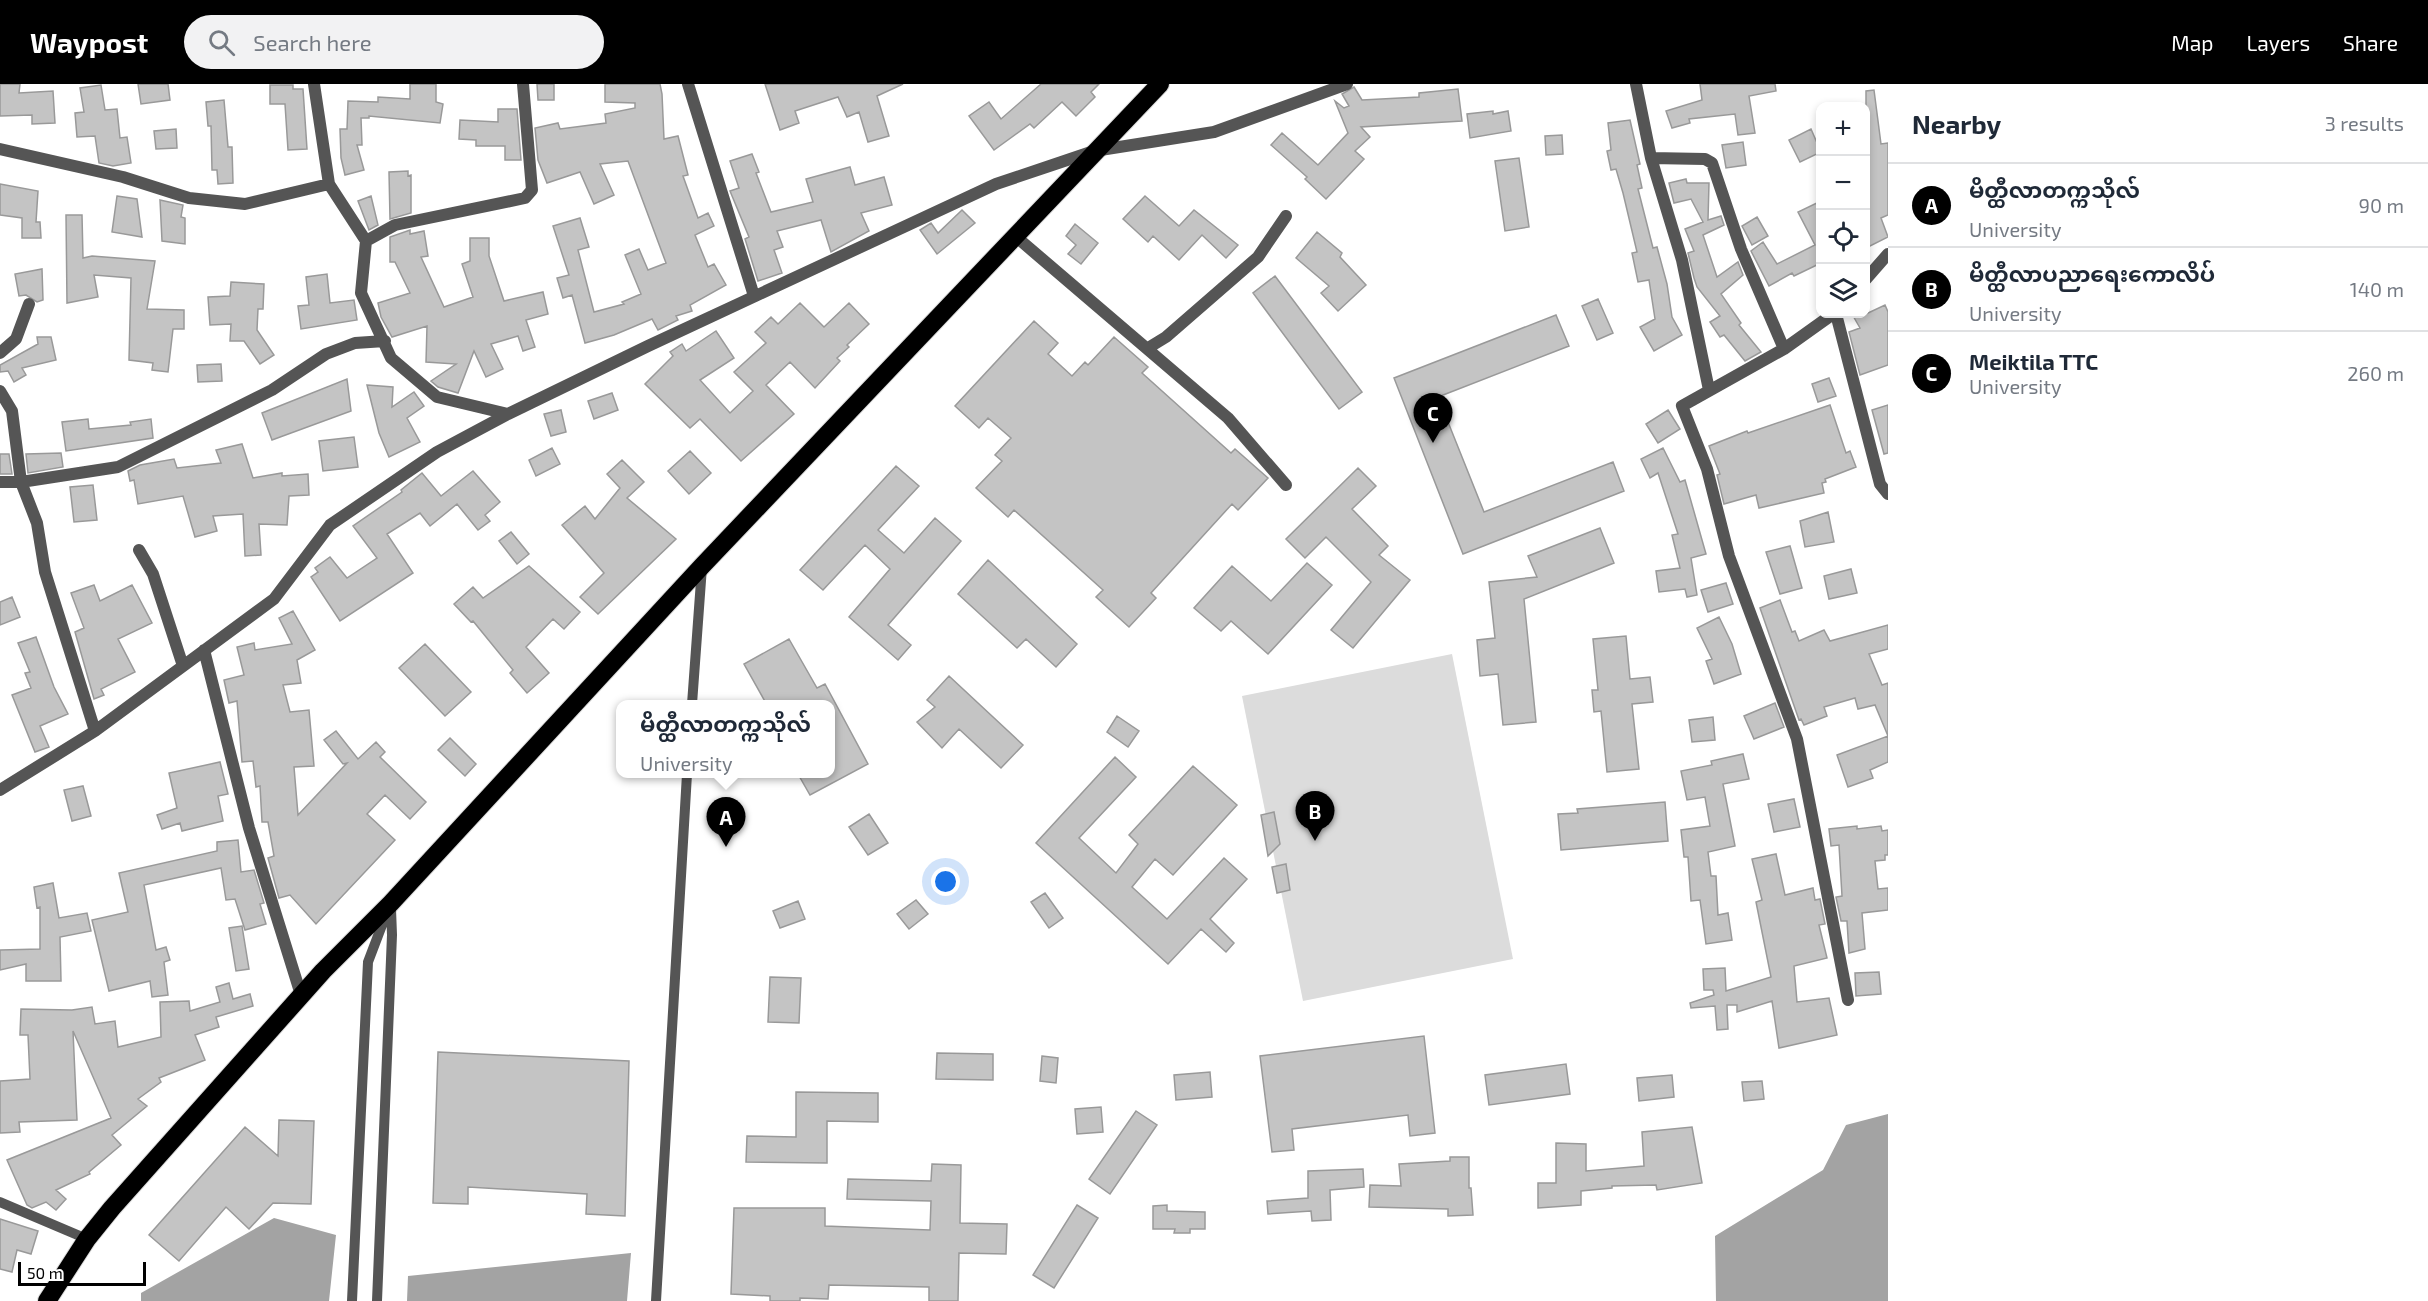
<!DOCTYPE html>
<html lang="en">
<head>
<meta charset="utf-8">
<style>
  body { margin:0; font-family:"Exo 2","Noto Sans Myanmar",sans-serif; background:#f2f2f3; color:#1f2937 }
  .controls { position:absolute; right:18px; top:18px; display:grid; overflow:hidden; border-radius:12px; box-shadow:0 3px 9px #0003 }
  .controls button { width:54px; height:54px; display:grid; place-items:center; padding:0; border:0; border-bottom:2px solid #e0e1e3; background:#fff; color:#1f2937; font:30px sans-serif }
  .scale { position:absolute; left:18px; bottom:15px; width:128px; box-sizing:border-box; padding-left:6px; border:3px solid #000; border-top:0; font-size:16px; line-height:21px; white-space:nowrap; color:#000; -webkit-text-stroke:4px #fff; paint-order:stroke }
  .you { position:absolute; left:946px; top:798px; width:21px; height:21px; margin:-15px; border:4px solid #fff; border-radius:50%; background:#1a73e8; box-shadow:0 0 0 9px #1a73e833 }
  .badge { display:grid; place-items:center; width:39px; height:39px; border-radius:50%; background:#000; color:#fff; font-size:20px; font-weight:700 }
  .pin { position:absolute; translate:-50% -50px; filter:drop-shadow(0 2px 3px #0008) }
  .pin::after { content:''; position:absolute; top:32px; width:21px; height:18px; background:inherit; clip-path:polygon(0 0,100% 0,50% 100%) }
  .popup { position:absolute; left:616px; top:616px; width:219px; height:78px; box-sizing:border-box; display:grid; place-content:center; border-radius:12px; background:#fff; filter:drop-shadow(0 2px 4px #0005); font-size:20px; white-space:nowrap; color:#747a83 }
  .popup b { font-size:22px; color:#1f2937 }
  .popup::after { content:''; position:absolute; left:50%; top:100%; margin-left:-12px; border:12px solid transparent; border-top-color:#fff }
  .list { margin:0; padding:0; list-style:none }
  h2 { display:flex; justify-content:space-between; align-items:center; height:78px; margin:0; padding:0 24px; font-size:26px }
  h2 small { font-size:20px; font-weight:400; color:#747a83 }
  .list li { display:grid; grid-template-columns:39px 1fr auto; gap:18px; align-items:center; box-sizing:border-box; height:84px; padding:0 24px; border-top:2px solid #e0e1e3 }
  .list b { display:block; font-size:22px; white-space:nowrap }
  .list p { margin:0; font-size:20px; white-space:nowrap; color:#747a83 }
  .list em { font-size:20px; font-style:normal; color:#747a83 }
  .icon { flex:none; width:33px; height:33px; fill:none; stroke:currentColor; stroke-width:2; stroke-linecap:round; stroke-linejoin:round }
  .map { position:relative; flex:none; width:1888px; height:1217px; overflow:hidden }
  header { display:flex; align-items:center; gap:36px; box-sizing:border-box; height:84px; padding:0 30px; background:#000; color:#fff }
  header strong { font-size:28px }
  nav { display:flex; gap:33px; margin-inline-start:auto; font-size:21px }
  .search { width:420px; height:54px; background:#f2f2f3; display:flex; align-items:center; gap:15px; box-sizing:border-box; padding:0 21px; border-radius:33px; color:#747a83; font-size:22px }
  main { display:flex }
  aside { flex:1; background:#fff }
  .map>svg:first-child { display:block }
  .green { fill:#dcdcdc }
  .water { fill:#a3a3a3 }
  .building { fill:#c4c4c4; stroke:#999; stroke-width:1.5 }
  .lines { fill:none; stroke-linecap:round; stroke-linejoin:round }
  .highway-casing { stroke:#dbdbdb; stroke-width:20 }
  .lane { stroke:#555; stroke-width:10 }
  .street { stroke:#555; stroke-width:12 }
  .highway { stroke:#000; stroke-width:18 }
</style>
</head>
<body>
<header>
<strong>Waypost</strong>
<div class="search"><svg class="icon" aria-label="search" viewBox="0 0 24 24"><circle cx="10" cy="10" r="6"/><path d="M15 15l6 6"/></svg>Search here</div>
<nav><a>Map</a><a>Layers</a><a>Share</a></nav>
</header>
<main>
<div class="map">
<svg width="1888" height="1217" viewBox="0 0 1888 1217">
  <rect width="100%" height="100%" fill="#fff"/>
  <!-- green -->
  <path class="green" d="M1452,570L1513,875L1303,917L1242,612Z"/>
  <!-- water -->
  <path class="water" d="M1888,1030V1217H1716L1715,1152L1823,1086L1846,1041Z
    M274,1134L336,1151L329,1217H141V1209Z
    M631,1169L627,1217H407L408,1192Z"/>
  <!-- building -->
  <path class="building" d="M0,0H20L19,9L53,7L55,39L32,40V31L0,32Z
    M138,0H168L170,16L141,20Z
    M410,0H436V18L443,20L440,39L369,32V34H361L362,61H357L364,86L345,91L341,74L340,45H347L348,17L378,18V13L410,15Z
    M537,0H554V16H538Z
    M605,0H660L662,10L664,55L678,52L688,91L683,92L698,134L708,129L714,142L695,151L708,183L714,180L726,201L690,221L692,227L676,232L678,236L658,246L652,235L614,251L585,259L572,211L563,214L557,194L569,191L553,142L580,134L589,163L578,166L594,228L624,220L622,218L641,210L625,171L639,165L648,186L666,179L628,77L600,80L614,111L594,120L580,88L547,99L538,76L535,44L558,39L560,45L606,39L605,30L635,24V19L605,18Z
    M765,0H903L877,12L889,52L868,58L859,28L847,33L838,13L795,27L799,39L780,46Z
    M1041,0H1099L1091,8L1095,13L1076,32L1062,18L1034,44L1030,40L994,66L969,32L989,18L1001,35Z
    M1700,0H1775L1776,7L1749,12L1755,49L1738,51L1735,30L1689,35L1690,39L1672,44L1666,27L1702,16Z
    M101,1L105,26L117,25L120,54L127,53L131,79L113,82L99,79L95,52L77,53L75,29L84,28L80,4Z
    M270,1H293V5H303L307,65L288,66L285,20H270Z
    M1354,3L1362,16L1419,13V9L1458,5L1462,37L1361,43L1370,53L1355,67L1364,75L1326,115L1305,95L1307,93L1271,61L1282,49L1318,81L1348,49L1335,17L1344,24L1349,22L1342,10Z
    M1874,6L1881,60L1888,59V131L1881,134L1888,153L1866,164V7Z
    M224,16L228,63H232L233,99L218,100L217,86H212L211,42H208L206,18Z
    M498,25H517L521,76H505V62H476V56L459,55L460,36L498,38Z
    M1493,27V30L1508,27L1511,47L1470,54L1467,30Z
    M1630,36L1640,80L1637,81L1642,104L1638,105L1653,164L1657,163L1667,200L1672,233L1682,251L1654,267L1640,243L1655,235L1649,196L1638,198L1632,169L1637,168L1623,109L1616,85L1611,86L1607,67L1611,66L1608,39Z
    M176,45L177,64L156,65L154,47Z
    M1811,45L1821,68L1800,78L1789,56Z
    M1562,51L1563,70L1546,71L1545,52Z
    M1743,58L1746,81L1726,84L1722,61Z
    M752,70L759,88L756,89L771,128L813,118L806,95L850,83L855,101L884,93L892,121L861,129L869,147L831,168L821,136L777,147L783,163L774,166L782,189L758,197L745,155L749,153L730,107L739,104L730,77Z
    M1519,74L1529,143L1505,147L1495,77Z
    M408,87V92L411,91V129L390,135L389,88Z
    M1686,95L1687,99H1709L1708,136L1721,132L1724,141L1703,151L1717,193L1738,178L1743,191L1721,210L1741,239L1739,241L1761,268L1745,277L1724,251L1720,253L1710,238L1720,232L1697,203L1694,194L1688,169L1694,167L1685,145L1703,138L1691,115L1674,119L1669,99Z
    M0,100L38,107L36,138H40L41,154H22V134L0,131Z
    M117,112L137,115L142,153L112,148Z
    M371,112L378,141L369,146L358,117Z
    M1145,112L1179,142L1194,126L1238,161L1226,174L1202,151L1179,176L1153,152L1148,158L1123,135Z
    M160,116L183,121L181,133L185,134V160L162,157Z
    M1821,117V179L1794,192L1792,189L1769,202L1751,167L1763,158L1777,180L1815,161L1798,128Z
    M962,126L975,139L937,170L920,146L931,139L938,149Z
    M66,131H82L83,174L92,172L155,177L147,225L184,226V245H173L168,288L152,286L153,279L129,276L131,194L94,191L98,213L67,219Z
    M1757,133L1768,152L1752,161L1742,142Z
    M1075,140L1098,159L1081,180L1068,170L1076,161L1066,152Z
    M410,146V150L424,147L428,172L421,173L444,223L473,213L462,180L470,177V154H489V172L504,217L543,208L548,230L526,236L535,263L523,267L518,252L491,260L503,285L486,293L474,267L458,309L438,303L431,297L456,280L426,278L427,242L392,253L381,233L378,219L410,209L395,178H390V153Z
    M1317,148L1342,169L1340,173L1366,201L1338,227L1321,209L1329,202L1296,174Z
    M42,185L43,216L37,218L26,211L19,212L15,190Z
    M327,190L330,219L354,216L357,236L301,245L298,222L309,221L306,193Z
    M1275,192L1362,308L1339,325L1253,209Z
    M231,198L264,200L263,225H258L257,246L274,271L260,280L244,257H230L231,240L210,241L208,213L230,212Z
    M1598,215L1613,249L1597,256L1582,222Z
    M800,219L824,243L849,219L869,240L847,261L849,263L837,274L840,277L815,304L790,278L766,301L794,330L741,377L700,335L690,344L645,300L673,272L670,268L682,260L686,267L716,247L734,274L700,296L730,329L753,307L734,288L766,259L755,248L771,233L778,240Z
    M1885,221L1888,228V281L1860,291L1849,248L1860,244L1852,230H1866Z
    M1556,231L1569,262L1438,313L1484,428L1613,378L1624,407L1463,470L1394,294Z
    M1034,237L1058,259L1048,270L1072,292L1085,278L1088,281L1114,253L1148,283L1142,289L1231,369L1235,365L1268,394L1238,426L1232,420L1151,509L1156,514L1129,543L1096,513L1103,506L1014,426L1008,433L976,404L1002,377L995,371L1011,354L988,334L979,344L955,322Z
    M37,253H51L56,276L22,284L26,291L14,298L8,287L0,288V281L38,260Z
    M221,280L222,297L198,298L197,281Z
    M1829,294L1836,312L1818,318L1812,300Z
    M347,295L351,327L272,356L262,329Z
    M367,301L393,303L392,323L414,308L424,322L407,334L420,358L389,373L379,349Z
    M612,309L618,326L594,335L588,317Z
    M1830,321L1846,369L1850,367L1856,383L1825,395L1826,398L1822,399L1824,409L1759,424L1756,411L1724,420L1717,391L1720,390L1709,362L1747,347L1748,349Z
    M1888,321V369L1884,370L1872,326Z
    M561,326L566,348L551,352L544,330Z
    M1668,326L1680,345L1658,359L1646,340Z
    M88,335L89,345L131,341L130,338L151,335L153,354L66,367L62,338Z
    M354,353L358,383L323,387L319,357Z
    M242,360L253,394L282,389V392L308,390L309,411L289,412L287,441L259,440L261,471L245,472L243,430L213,432L217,447L195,453L183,412L138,420L134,396L130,397L128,387L140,381L174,375L177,384L221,379L216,366Z
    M552,364L560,380L536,392L529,376Z
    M1663,364L1680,398L1685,396L1706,470L1691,474L1697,511L1687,513L1685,505L1659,508L1656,487L1680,484L1672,451L1678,450L1658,389L1650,394L1641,375Z
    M690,367L711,389L689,410L668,387Z
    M61,369L63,383L28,389L26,370Z
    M0,370H9L12,390H0Z
    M622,376L644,398L627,414L676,455L598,530L580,513L604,489L562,441L585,422L595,435L620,404L607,390Z
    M896,382L919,402L878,446L904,469L935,434L961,457L888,541L911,561L898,576L849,533L890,485L865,461L823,506L800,486Z
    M1358,384L1376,402L1352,425L1388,462L1379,471L1410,496L1353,564L1331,546L1371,498L1326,453L1305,474L1286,455Z
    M473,387L500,418L485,431L490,437L478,446L457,420L430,442L420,429L387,450L413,489L340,537L311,493L318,488L315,484L330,473L347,494L377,474L353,442L402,408L401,406L422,389L441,412Z
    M93,401L97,436L74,438L70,403Z
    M1828,428L1834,458L1805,463L1800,437Z
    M1600,444L1614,479L1524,515L1536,638L1503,641L1498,590L1480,592L1477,556L1495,554L1489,498L1537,493L1528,472Z
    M511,448L529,470L517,480L499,457Z
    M1790,462L1802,504L1780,510L1766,468Z
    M988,476L1077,560L1056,583L1026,555L1017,564L958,510Z
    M1307,479L1332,501L1268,570L1231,537L1221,547L1194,524L1232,482L1271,517Z
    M529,482L580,528L564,545L553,535L526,563L549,589L527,609L510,589L513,586L473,537L471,538L454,520L473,503L483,514Z
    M1851,485L1857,509L1829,515L1824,492Z
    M1726,499L1733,520L1708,528L1701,506Z
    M94,501L100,517L132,501L152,539L118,555L135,588L101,605L104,611L94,615L75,548L84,544L71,509Z
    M12,513L20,533L0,541V518Z
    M1780,516L1792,548L1795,547L1799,557L1824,546L1830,557L1888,541V565L1869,570L1882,601L1888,599V652L1875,621L1858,625L1855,614L1824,623L1827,632L1804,641L1801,635L1799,636L1760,524Z
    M293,527L315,566L297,576L301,599L283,601L290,628L309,626L314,682L294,683L298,731L347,679L343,680L324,656L336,647L358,675L376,658L385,668L380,673L426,718L410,735L385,711L367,730L395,756L316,840L290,811L279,814L268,774L274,772L268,738H262L260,702L256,703L253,677L242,678L237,617L229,619L224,596L244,591L237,563L254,559L255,566L292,560L279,534Z
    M1719,533L1732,560L1741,590L1714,600L1706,577L1712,575L1697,544Z
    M1626,552L1630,595L1650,593L1653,618L1632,620L1639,685L1607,688L1601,627L1594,628L1592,606H1598L1593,555Z
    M36,553L54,603L68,630L40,642L49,663L35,668L12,611L31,604L25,589L30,588L18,559Z
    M789,555L817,604L825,600L868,680L810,711L798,690H831V621H767L744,580Z
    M425,560L471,608L445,632L399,584Z
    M949,592L1023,661L1001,684L959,645L942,664L917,638L935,623L927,616Z
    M1775,619L1784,643L1754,655L1744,632Z
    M1117,632L1139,647L1128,663L1107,648Z
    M1713,633L1715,656L1692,658L1689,636Z
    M1888,652V678L1870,686L1873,694L1848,703L1837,671Z
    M450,654L476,680L465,692L438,666Z
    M1743,670L1749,695L1723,700L1735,762L1708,768L1711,792H1716L1718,831L1728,829L1732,856L1706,860L1700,816L1691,817L1688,773H1684L1681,746L1710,742L1705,713L1687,716L1681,687L1712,681L1711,677Z
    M1115,673L1136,693L1079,754L1116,789L1138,760L1129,751L1193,682L1237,721L1173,791L1155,775L1132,803L1167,835L1224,774L1247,795L1210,835L1234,859L1226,868L1201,845L1168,880L1036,759Z
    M220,678L228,710L218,712L223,737L182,747L180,739L162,745L157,731L177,724L169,689Z
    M83,702L91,732L72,737L64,706Z
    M1794,715L1800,743L1774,748L1768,720Z
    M1665,718L1668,757L1561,766L1558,730L1578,729L1577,725Z
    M1274,728L1280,760L1268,772L1261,731Z
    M869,730L888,759L868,771L849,743Z
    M1857,742V745L1881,742L1882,747L1888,746V771H1885V776L1875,777L1878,805L1888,804V826L1862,829L1865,865L1849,869L1847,837H1841L1836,813L1842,812L1839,761L1831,762L1829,745Z
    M238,756L241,788L254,786L264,819L260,820L266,840L245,846L235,815L226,816L221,784L144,801L156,866L166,863L170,876L164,878L168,911L152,913L150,897L109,907L92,836L128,828L119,789L217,767V758Z
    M1776,770L1785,811L1813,804L1815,816L1820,815L1825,840L1819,841L1827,874L1794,882L1797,918L1829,914L1837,951L1779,964L1772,917L1737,928V921H1727L1728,945L1717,946L1715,922L1691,924L1690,919L1714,911L1713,906H1704L1703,885L1725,884L1726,907L1771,893L1756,818L1762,816L1752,775Z
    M1286,780L1290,806L1277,809L1272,783Z
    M53,799L59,834L87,829L91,847L60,853L61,897H26V880L0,886V866L40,865V823L37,824L34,803Z
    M1045,809L1063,834L1049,844L1031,818Z
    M916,816L928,830L909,845L897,830Z
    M798,817L805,835L780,844L773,827Z
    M242,842L249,885L236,887L229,844Z
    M1879,888L1881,910L1856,912L1855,889Z
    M770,893L801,894L799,939L768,938Z
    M229,899L233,915L250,910L253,922L216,933L219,943L195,951L205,976L159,994L161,998L138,1015L147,1022L112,1051L121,1061L89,1088L90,1090L56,1106L66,1115L56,1126L46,1118L32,1124L27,1121L7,1076L111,1034L73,947L77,1036L19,1038L20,1048L0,1049V997L30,995L28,951H20L21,925L72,926L92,923L95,940L115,937L118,963L161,953L160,918L189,917L190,927L220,918L216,903Z
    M1424,952L1435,1049L1410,1052L1408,1031L1292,1045L1294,1066L1272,1068L1260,972Z
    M438,968L629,977L625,1132L586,1130L587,1110L468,1103V1120L433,1119Z
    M937,969L993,970V996L936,995Z
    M1042,972L1058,974L1056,999L1040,997Z
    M1566,980L1570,1010L1489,1021L1485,991Z
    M1210,988L1212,1013L1176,1016L1174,991Z
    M1672,991L1674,1013L1639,1017L1637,994Z
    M1762,997L1764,1015L1744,1017L1742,998Z
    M796,1008L878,1009V1038L827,1037V1079L746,1078L747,1052L796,1053Z
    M1101,1023L1103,1048L1077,1050L1075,1025Z
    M1136,1027L1157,1041L1110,1110L1089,1095Z
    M279,1036L314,1037L311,1120L273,1119L249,1145L226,1123L179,1177L149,1151L245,1043L278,1072Z
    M1692,1043L1702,1099L1657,1106L1656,1101L1612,1102V1104L1581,1107V1121L1538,1124V1099H1556V1059L1586,1060V1087L1644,1082L1642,1048Z
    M1450,1073H1469V1104H1471L1473,1131L1448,1132V1125L1369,1123L1370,1101L1401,1102L1399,1080L1450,1077Z
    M932,1080L961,1081L960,1139L1007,1140L1006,1170L959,1169L958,1217H929V1203L829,1201L828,1215L800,1214V1217H770V1212L731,1210L734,1124H825V1142L930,1146L931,1117L847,1115L848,1095L931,1097Z
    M1363,1085L1364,1103L1330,1106L1331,1136L1312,1137L1311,1127L1268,1130L1267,1117L1308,1114V1087Z
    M1077,1121L1098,1134L1054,1204L1033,1191Z
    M1167,1121V1127L1205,1128V1145H1190V1149H1174L1175,1145H1153V1122Z
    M0,1135L38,1147L31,1170L17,1166L12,1188L0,1185Z"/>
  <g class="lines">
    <defs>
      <path id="highway" d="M47,1217L87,1155L112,1124L323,887L391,819L702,482L1160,0"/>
    </defs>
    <!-- highway casing -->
    <use href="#highway" class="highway-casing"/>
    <!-- lane -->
    <path class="lane" d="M692,620L702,483
      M0,1118L87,1155
      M352,1217L368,878L387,828
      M377,1217L392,851L391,825
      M656,1217L687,690"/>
    <!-- street -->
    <path class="street" d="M314,0L329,100L366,157L361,209L391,274L437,313L508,330L648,262L996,100L1094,67L1214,48L1347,0
      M688,0L754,212
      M1636,0L1651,74L1682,176L1709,306
      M0,65L123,93L189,114L245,120L329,100
      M1651,74L1705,75L1712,79L1741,165L1784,265
      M1014,151L1228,334L1286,401
      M366,157L395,141L525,114L532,106L523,0
      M1866,195L1888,170
      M1833,230L1784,265L1682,322L1707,385L1729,472L1797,655L1848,916
      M1836,230L1880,400L1888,410
      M1148,264L1166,253L1258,173L1286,132
      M0,269L16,255L29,220
      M0,307L12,327L21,398L37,439L45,488L95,647
      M0,398H21L118,383L272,306L326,270L355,259L385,257
      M139,466L153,490L183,582
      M204,566L249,744L301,911
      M0,706L95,647L274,515L330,441L437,368L508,330"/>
    <!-- highway -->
    <use href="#highway" class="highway"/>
  </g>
</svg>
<div class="controls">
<button>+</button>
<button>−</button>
<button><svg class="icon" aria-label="locate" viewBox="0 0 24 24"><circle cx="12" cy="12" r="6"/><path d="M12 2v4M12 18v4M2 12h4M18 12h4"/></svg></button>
<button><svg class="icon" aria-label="layers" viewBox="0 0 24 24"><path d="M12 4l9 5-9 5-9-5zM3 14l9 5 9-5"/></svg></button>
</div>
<div class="scale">50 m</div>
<div class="you"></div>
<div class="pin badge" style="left:726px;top:763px">A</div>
<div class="popup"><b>မိတ္ထီလာတက္ကသိုလ်</b>University</div>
<div class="pin badge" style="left:1315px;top:757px">B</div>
<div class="pin badge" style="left:1433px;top:359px">C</div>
</div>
<aside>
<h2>Nearby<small>3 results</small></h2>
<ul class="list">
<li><span class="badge">A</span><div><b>မိတ္ထီလာတက္ကသိုလ်</b><p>University</p></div><em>90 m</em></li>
<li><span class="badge">B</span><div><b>မိတ္ထီလာပညာရေးကောလိပ်</b><p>University</p></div><em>140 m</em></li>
<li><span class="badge">C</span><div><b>Meiktila TTC</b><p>University</p></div><em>260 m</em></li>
</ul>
</aside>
</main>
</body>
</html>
